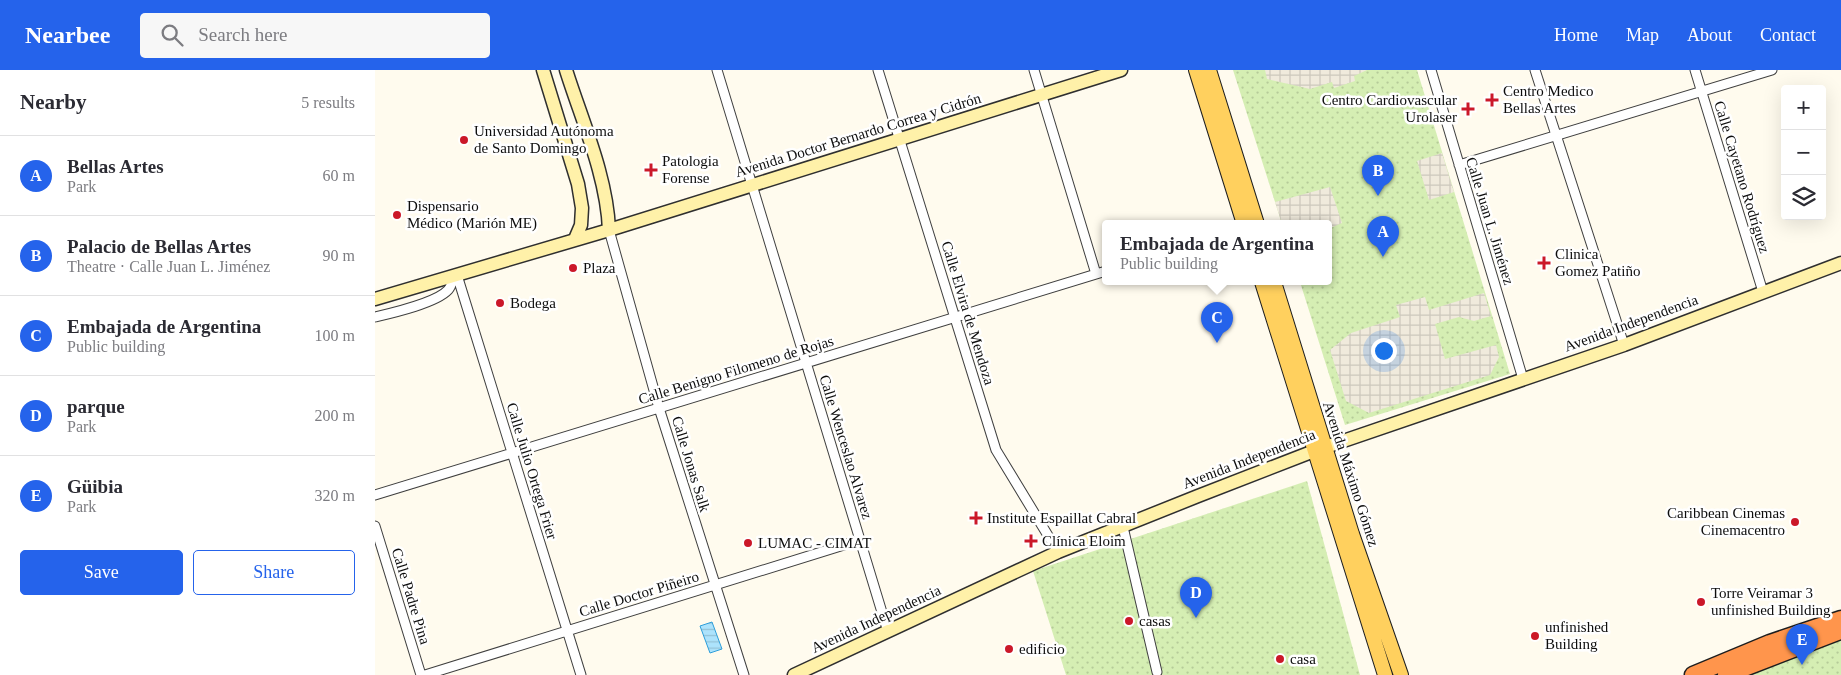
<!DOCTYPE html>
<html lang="en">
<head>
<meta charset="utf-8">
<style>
  body { margin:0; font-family:"Times New Roman",serif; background:#f7f7f7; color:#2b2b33 }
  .controls { position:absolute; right:15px; top:15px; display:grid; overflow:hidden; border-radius:5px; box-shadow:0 5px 20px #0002 }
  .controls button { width:45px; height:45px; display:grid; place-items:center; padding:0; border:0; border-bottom:1px solid #e1e1e2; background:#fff; color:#2b2b33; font:25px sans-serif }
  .you { position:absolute; left:1008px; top:280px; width:18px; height:18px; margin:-12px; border:4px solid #fff; border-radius:50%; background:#1a73e8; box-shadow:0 0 0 8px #1a73e833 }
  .badge { display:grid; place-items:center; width:32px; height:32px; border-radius:50%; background:#2563eb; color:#fff; font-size:16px; font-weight:700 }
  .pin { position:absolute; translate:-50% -41px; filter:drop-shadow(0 1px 2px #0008) }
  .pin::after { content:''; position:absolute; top:26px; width:18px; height:15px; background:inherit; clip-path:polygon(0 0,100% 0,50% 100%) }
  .popup { position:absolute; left:727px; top:150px; width:230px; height:65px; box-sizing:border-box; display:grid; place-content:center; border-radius:5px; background:#fff; filter:drop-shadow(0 1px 4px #0005); font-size:16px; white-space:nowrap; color:#7c7c81 }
  .popup b { font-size:19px; color:#2b2b33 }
  .popup::after { content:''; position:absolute; left:50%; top:100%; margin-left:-10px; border:10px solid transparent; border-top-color:#fff }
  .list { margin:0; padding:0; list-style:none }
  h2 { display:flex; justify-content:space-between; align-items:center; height:65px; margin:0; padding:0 20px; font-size:21px }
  h2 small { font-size:16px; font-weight:400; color:#7c7c81 }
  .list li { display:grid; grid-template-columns:32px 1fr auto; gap:15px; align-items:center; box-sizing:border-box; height:80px; padding:0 20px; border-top:1px solid #e1e1e2 }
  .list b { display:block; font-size:19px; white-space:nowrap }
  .list p { margin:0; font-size:16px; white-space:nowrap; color:#7c7c81 }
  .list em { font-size:16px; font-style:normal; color:#7c7c81 }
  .actions { display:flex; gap:10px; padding:15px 20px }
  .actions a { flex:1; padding:11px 0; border:1px solid #2563eb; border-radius:5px; text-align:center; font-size:18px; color:#2563eb }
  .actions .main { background:#2563eb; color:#fff }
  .icon { flex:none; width:28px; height:28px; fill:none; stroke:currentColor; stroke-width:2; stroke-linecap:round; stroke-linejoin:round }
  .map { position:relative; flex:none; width:1466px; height:605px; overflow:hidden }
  header { display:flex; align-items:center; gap:30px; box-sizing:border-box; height:70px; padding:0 25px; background:#2563eb; color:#fff }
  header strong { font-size:24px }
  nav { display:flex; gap:28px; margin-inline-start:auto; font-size:18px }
  .search { width:350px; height:45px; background:#f7f7f7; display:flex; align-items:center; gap:12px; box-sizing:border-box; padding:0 18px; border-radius:5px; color:#7c7c81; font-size:19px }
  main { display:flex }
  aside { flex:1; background:#fff }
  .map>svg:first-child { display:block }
  .park { fill:url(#park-dots) }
  .plaza { fill:url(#plaza-grid) }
  .water { fill:url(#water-rules); stroke:#2d9eda }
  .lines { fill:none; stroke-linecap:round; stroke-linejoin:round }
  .street-casing { stroke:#404040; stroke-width:11 }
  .secondary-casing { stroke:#2f2f2f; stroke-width:15 }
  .primary-casing { stroke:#1e1e1e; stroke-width:16 }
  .highway-casing { stroke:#1e1e1e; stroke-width:19 }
  .street { stroke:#fff; stroke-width:9 }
  .secondary { stroke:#fff1a9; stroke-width:12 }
  .primary { stroke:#ffd05e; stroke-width:14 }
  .highway { stroke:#ff954c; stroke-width:16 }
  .poi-dot { fill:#cb1829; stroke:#fff; stroke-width:2 }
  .labels { text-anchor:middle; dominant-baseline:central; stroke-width:5; stroke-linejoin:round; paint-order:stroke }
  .poi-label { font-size:15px; fill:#0d0d0d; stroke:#fff; text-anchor:start }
  .street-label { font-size:15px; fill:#0d0d0d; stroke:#fff }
</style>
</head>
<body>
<header>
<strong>Nearbee</strong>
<div class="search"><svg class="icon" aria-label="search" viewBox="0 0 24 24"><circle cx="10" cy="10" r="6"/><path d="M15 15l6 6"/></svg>Search here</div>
<nav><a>Home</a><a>Map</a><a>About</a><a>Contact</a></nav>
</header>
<main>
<aside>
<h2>Nearby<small>5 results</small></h2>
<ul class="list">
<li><span class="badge">A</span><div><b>Bellas Artes</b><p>Park</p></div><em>60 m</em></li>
<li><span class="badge">B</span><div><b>Palacio de Bellas Artes</b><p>Theatre · Calle Juan L. Jiménez</p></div><em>90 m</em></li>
<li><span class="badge">C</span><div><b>Embajada de Argentina</b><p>Public building</p></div><em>100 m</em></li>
<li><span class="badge">D</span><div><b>parque</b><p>Park</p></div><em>200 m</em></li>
<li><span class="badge">E</span><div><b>Güibia</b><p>Park</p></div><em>320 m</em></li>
</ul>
<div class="actions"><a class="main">Save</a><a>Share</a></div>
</aside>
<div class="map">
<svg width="1466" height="605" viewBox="0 0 1466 605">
  <defs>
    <pattern id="park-dots" width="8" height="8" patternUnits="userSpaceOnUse" patternTransform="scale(1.25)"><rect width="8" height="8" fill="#d5eeb3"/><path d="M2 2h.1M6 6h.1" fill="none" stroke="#b6cb99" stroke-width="1.8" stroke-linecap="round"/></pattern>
    <pattern id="plaza-grid" width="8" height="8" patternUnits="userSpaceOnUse" patternTransform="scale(1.25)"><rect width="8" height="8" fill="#f0eadc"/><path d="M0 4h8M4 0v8" fill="none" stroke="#cdc8bc"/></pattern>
    <pattern id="water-rules" width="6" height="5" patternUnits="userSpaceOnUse" patternTransform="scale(1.25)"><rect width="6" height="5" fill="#ade3fc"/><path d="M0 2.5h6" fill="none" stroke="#94c2d7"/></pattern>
  </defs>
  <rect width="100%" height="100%" fill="#fffbee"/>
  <!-- park -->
  <path class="park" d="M858,0H1042L1135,304L970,355L925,212H953V154H907Z
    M932,411L985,605H691L658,501Z
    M1466,566V605H1365Z"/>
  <!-- plaza -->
  <path class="plaza" d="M890,0H992L979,6L980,11L959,18L957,12L935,19L892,9Z
    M1067,83L1079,122L1054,130L1042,91Z
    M955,117L967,153L953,159V154H907L900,132Z
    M1109,223L1116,246L1099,251L1084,247L1060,254L1070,289L1121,275L1124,287L1115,305L994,343L971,331L955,280L976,263L1025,247L1021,235L1050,227L1054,240Z"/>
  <!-- water -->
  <path class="water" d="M337,552L347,579L335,583L325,556Z"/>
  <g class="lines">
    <defs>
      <path id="street" d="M342,0L513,562
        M503,0L621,380L683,482
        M659,0L721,204
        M1056,0L1148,309
        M1160,0L1249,275
        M1320,0L1388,222
        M1084,95L1397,0
        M234,160L284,338L369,605
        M82,205L206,605
        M0,247C17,243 61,233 73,220C77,216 77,211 78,206
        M0,425L731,201
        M0,456L46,605
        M748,457L782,602
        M50,605L485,470"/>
      <path id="secondary" d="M168,0L203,114L207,138L206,155L200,169
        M191,0C207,51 232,106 234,160
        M0,229L234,160L746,0
        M419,605L683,482L823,426L939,381L1249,275L1466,193"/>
      <path id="primary" d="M821,0L869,154
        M834,0L882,154
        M887,212L1010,605
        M899,212L977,464L1026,605"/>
      <path id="highway" d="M1318,605L1395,573L1466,549
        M1351,605L1465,561"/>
    </defs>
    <!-- street casing -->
    <use href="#street" class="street-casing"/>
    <!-- secondary casing -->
    <use href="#secondary" class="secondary-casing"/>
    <!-- primary casing -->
    <use href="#primary" class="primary-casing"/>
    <!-- highway casing -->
    <use href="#highway" class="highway-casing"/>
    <!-- street -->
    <use href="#street" class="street"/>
    <!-- secondary -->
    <use href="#secondary" class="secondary"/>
    <!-- primary -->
    <use href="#primary" class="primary"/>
    <!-- highway -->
    <use href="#highway" class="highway"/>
  </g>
  <!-- markers -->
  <g class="poi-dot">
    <path d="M1114.5 22.5h5v5h5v5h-5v5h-5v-5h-5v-5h5z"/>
    <path d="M1090.5 31.5h5v5h5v5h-5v5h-5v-5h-5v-5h5z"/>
    <circle cx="89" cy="70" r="5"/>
    <path d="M273.5 92.5h5v5h5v5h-5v5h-5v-5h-5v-5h5z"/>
    <circle cx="22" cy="145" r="5"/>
    <path d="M1166.5 185.5h5v5h5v5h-5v5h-5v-5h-5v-5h5z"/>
    <circle cx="198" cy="198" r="5"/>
    <circle cx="125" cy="233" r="5"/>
    <path d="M598.5 440.5h5v5h5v5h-5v5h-5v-5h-5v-5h5z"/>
    <circle cx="1420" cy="452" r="5"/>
    <path d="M653.5 463.5h5v5h5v5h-5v5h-5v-5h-5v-5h5z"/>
    <circle cx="373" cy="473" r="5"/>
    <circle cx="1326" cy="532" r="5"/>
    <circle cx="754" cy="551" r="5"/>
    <circle cx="1160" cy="566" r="5"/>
    <circle cx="634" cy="579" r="5"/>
    <circle cx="905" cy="589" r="5"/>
  </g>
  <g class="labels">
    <!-- poi labels -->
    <g class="poi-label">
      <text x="1128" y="21">Centro Medico<tspan x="1128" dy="17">Bellas Artes</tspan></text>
      <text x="1082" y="30" text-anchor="end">Centro Cardiovascular<tspan x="1082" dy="17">Urolaser</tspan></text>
      <text x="99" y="61">Universidad Autónoma<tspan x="99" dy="17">de Santo Domingo</tspan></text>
      <text x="287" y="91">Patologia<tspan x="287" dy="17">Forense</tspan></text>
      <text x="32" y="136">Dispensario<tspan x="32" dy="17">Médico (Marión ME)</tspan></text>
      <text x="1180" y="184">Clinica<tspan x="1180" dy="17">Gomez Patiño</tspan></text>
      <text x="208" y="198">Plaza</text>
      <text x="135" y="233">Bodega</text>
      <text x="1410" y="443" text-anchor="end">Caribbean Cinemas<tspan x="1410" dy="17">Cinemacentro</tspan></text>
      <text x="612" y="448">Institute Espaillat Cabral</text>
      <text x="667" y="471">Clínica Eloim</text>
      <text x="383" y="473">LUMAC - CIMAT</text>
      <text x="1336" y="523">Torre Veiramar 3<tspan x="1336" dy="17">unfinished Building</tspan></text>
      <text x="764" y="551">casas</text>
      <text x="1170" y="557">unfinished<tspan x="1170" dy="17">Building</tspan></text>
      <text x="644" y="579">edificio</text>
      <text x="915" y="589">casa</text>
    </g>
    <!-- street labels -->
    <g class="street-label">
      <text transform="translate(483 65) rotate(-17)">Avenida Doctor Bernardo Correa y Cidrón</text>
      <text transform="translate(1367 107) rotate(73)">Calle Cayetano Rodríguez</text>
      <text transform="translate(1115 151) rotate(73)">Calle Juan L. Jiménez</text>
      <text transform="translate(593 243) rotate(73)">Calle Elvira de Mendoza</text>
      <text transform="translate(1256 253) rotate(-20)">Avenida Independencia</text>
      <text transform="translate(361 300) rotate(-17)">Calle Benigno Filomeno de Rojas</text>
      <text transform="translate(471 377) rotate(73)">Calle Wenceslao Alvarez</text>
      <text transform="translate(874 389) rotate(-21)">Avenida Independencia</text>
      <text transform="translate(316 394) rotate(73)">Calle Jonas Salk</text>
      <text transform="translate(157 401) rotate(73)">Calle Julio Ortega Frier</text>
      <text transform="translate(976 404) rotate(72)">Avenida Máximo Gómez</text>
      <text transform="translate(264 524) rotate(-17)">Calle Doctor Piñeiro</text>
      <text transform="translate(36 526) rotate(73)">Calle Padre Pina</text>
      <text transform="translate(501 549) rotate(-25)">Avenida Independencia</text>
    </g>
  </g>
</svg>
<div class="controls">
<button>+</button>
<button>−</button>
<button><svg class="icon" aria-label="layers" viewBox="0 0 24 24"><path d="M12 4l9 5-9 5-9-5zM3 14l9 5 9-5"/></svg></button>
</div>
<div class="you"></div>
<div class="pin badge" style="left:1008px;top:187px">A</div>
<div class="pin badge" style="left:1003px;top:126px">B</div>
<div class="pin badge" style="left:842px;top:273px">C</div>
<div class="popup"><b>Embajada de Argentina</b>Public building</div>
<div class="pin badge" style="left:821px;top:548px">D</div>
<div class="pin badge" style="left:1427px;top:595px">E</div>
</div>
</main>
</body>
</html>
